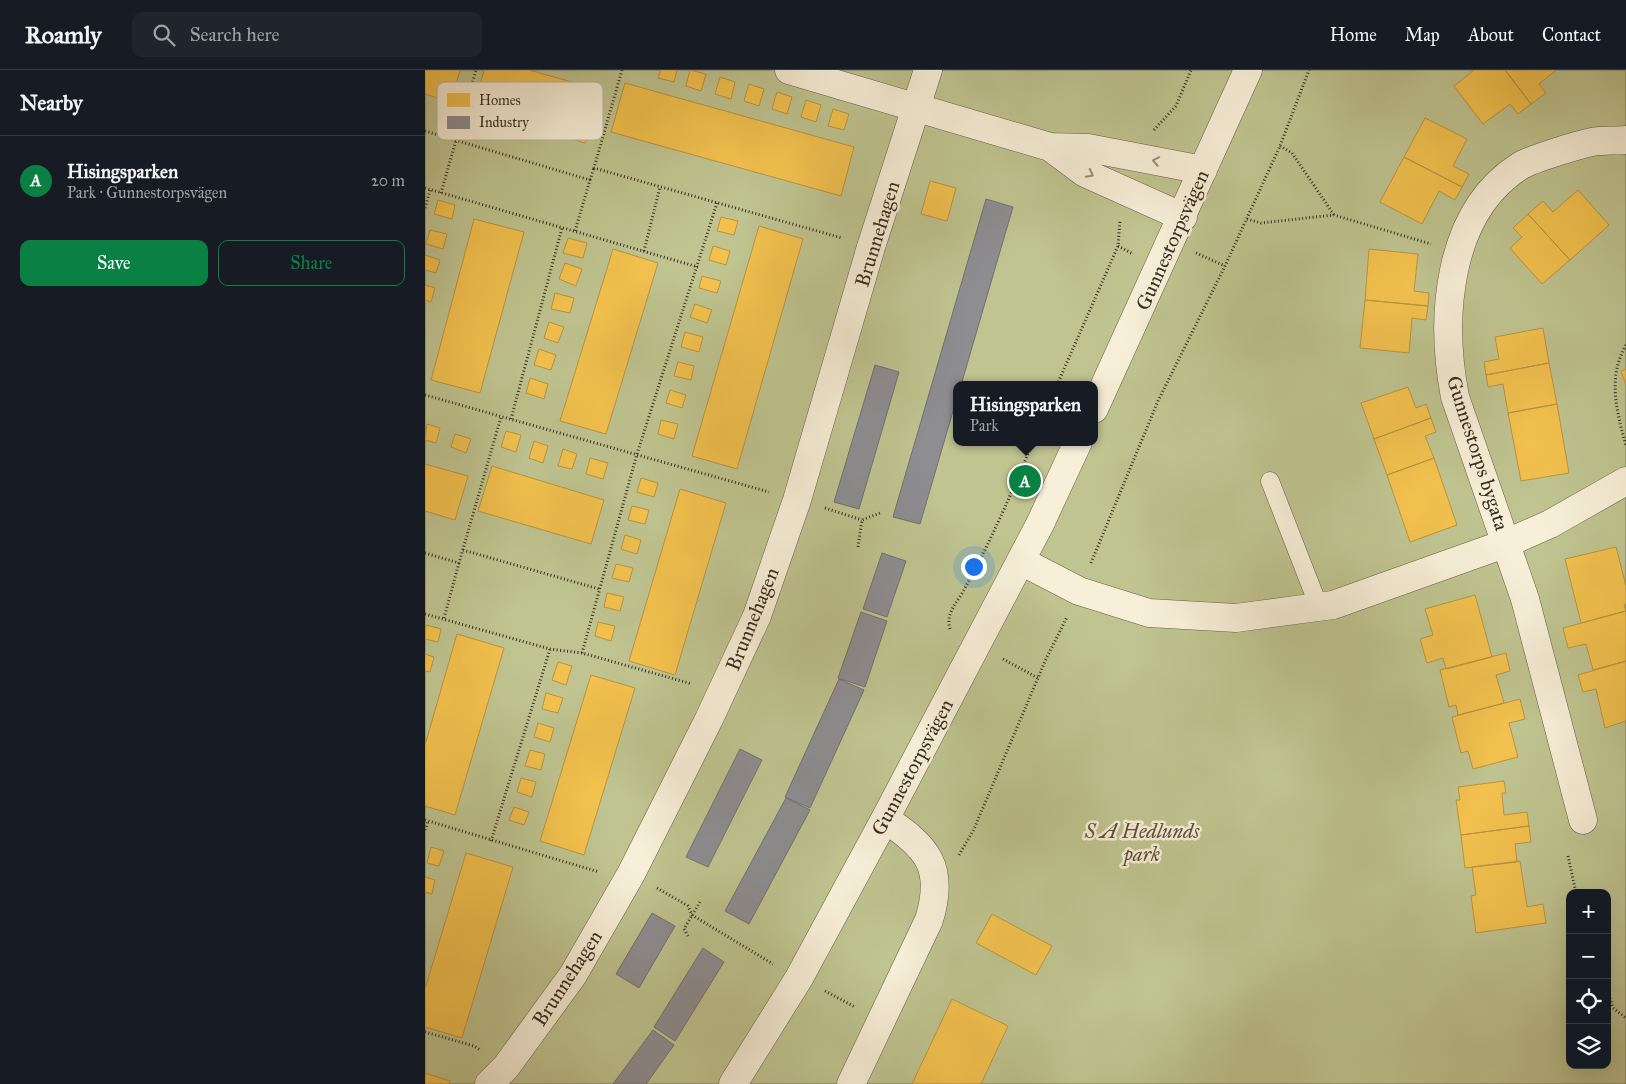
<!DOCTYPE html>
<html lang="en">
<head>
<meta charset="utf-8">
<style>
  body { margin:0; font-family:"IM FELL Great Primer",serif; background:#20242c; color:#f1f3f6 }
  .controls { position:absolute; right:15px; bottom:15px; display:grid; overflow:hidden; border-radius:10px; box-shadow:0 5px 20px #0002 }
  .controls button { width:45px; height:45px; display:grid; place-items:center; padding:0; border:0; border-bottom:1px solid #363941; background:#171b24; color:#f1f3f6; font:25px sans-serif }
  .you { position:absolute; left:548px; top:496px; width:18px; height:18px; margin:-12px; border:4px solid #fff; border-radius:50%; background:#1a73e8; box-shadow:0 0 0 8px #1a73e833 }
  .badge { display:grid; place-items:center; width:32px; height:32px; border-radius:50%; background:#0b8043; color:#fff; font-size:16px; font-weight:700 }
  .pin { position:absolute; translate:-50% -50%; border:2px solid #fff; box-shadow:0 1px 5px #0006 }
  .popup { position:absolute; left:528px; top:311px; width:145px; height:65px; box-sizing:border-box; display:grid; place-content:center; border-radius:10px; background:#171b24; filter:drop-shadow(0 1px 4px #0005); font-size:16px; white-space:nowrap; color:#9ea1a6 }
  .popup b { font-size:19px; color:#f1f3f6 }
  .popup::after { content:''; position:absolute; left:50%; top:100%; margin-left:-10px; border:10px solid transparent; border-top-color:#171b24 }
  .list { margin:0; padding:0; list-style:none }
  h2 { display:flex; justify-content:space-between; align-items:center; height:65px; margin:0; padding:0 20px; font-size:21px }
  h2 small { font-size:16px; font-weight:400; color:#9ea1a6 }
  .list li { display:grid; grid-template-columns:32px 1fr auto; gap:15px; align-items:center; box-sizing:border-box; height:90px; padding:0 20px; border-top:1px solid #363941 }
  .list b { display:block; font-size:19px; white-space:nowrap }
  .list p { margin:0; font-size:16px; white-space:nowrap; color:#9ea1a6 }
  .list em { font-size:16px; font-style:normal; color:#9ea1a6 }
  .actions { display:flex; gap:10px; padding:15px 20px }
  .actions a { flex:1; padding:11px 0; border:1px solid #0b8043; border-radius:10px; text-align:center; font-size:18px; color:#0b8043 }
  .actions .main { background:#0b8043; color:#fff }
  .icon { flex:none; width:28px; height:28px; fill:none; stroke:currentColor; stroke-width:2; stroke-linecap:round; stroke-linejoin:round }
  .map { position:relative; flex:none; width:1201px; height:1014px; overflow:hidden }
  header { display:flex; align-items:center; gap:30px; box-sizing:border-box; height:70px; padding:0 25px; background:#171b24; border-bottom:1px solid #363941 }
  header strong { font-size:24px }
  nav { display:flex; gap:28px; margin-inline-start:auto; font-size:18px }
  .search { width:350px; height:45px; background:#20242c; display:flex; align-items:center; gap:12px; box-sizing:border-box; padding:0 18px; border-radius:10px; color:#9ea1a6; font-size:19px }
  main { display:flex }
  aside { flex:1; background:#171b24 }
  .map>svg:first-child { display:block }
  .green { fill:#bfc490; stroke:#7b7858; fill-rule:evenodd }
  .homes { fill:#f2c14e; stroke:#ba9440 }
  .industry { fill:#8d8d92; stroke:#737070 }
  .lines { fill:none; stroke-linecap:round; stroke-linejoin:round }
  .service-casing { stroke:#665b48; stroke-width:19 }
  .minor-casing { stroke:#665b48; stroke-width:29 }
  .path { stroke:#372c1f; stroke-width:3; stroke-dasharray:1 2.5; stroke-linecap:butt }
  .service { stroke:#f7efd8; stroke-width:18 }
  .minor { stroke:#f7efd8; stroke-width:28 }
  .oneway { stroke:#978e7c }
  .labels { text-anchor:middle; dominant-baseline:central; stroke-width:5; stroke-linejoin:round; paint-order:stroke }
  .street-label { font-size:20px; fill:#372c1f; stroke:#f7efd8 }
  .park-label { font-size:20px; font-style:italic; fill:#59523b; stroke:#f7efd8 }
  .key { fill:#f7efd8; stroke:#bdb4a0; stroke-width:1 }
  .key-label { font-size:14px; fill:#372c1f }
</style>
</head>
<body>
<header>
<strong>Roamly</strong>
<div class="search"><svg class="icon" aria-label="search" viewBox="0 0 24 24"><circle cx="10" cy="10" r="6"/><path d="M15 15l6 6"/></svg>Search here</div>
<nav><a>Home</a><a>Map</a><a>About</a><a>Contact</a></nav>
</header>
<main>
<aside>
<h2>Nearby<small></small></h2>
<ul class="list">
<li><span class="badge">A</span><div><b>Hisingsparken</b><p>Park · Gunnestorpsvägen</p></div><em>20 m</em></li>
</ul>
<div class="actions"><a class="main">Save</a><a>Share</a></div>
</aside>
<div class="map">
<svg width="1201" height="1014" viewBox="0 0 1201 1014">
  <rect width="100%" height="100%" fill="#f2e7c3"/>
  <filter id="stains"><feTurbulence type="fractalNoise" baseFrequency=".004" numOctaves="4"/><feColorMatrix values="0 0 0 0 .2 0 0 0 0 .09 0 0 0 0 .02 0 0 0 .5 -.17"/></filter>
  <radialGradient id="worn" r=".72"><stop offset=".6" stop-color="#630" stop-opacity="0"/><stop offset="1" stop-color="#630" stop-opacity=".3"/></radialGradient>
  <!-- green -->
  <path class="green" d="M0,0H1201V1014H0ZM531,315H669V372H531ZM1145,823H1182V995H1145Z"/>
  <!-- homes -->
  <path class="homes" d="M0,0H35L26,32L0,24Z
    M59,0H104L175,20L160,73L48,41Z
    M236,0H252L249,12L233,8Z
    M265,0L281,4L276,21L261,16Z
    M1049,0H1080L1106,34L1093,44L1085,34L1058,54L1029,16Z
    M1080,0H1131L1114,14L1121,23L1106,34Z
    M295,7L310,12L306,29L290,24Z
    M200,13L429,77L416,126L186,62Z
    M324,14L339,19L334,36L319,31Z
    M352,22L367,27L362,44L347,39Z
    M381,30L396,35L391,52L376,47Z
    M408,39L424,44L419,60L403,56Z
    M1000,48L1042,69L1028,96L1044,104L1037,117L979,87Z
    M979,87L1037,117L1030,130L1014,121L997,154L955,132Z
    M505,111L531,118L522,151L496,144Z
    M1153,120L1184,155L1145,190L1103,144L1118,131L1128,142Z
    M13,130L30,135L27,149L9,144Z
    M1103,144L1145,190L1117,214L1085,178L1097,167L1088,158Z
    M296,147L313,151L309,165L292,161Z
    M49,149L99,162L55,323L6,310Z
    M334,156L378,169L312,399L267,386Z
    M5,160L22,164L18,179L1,174Z
    M143,168L162,173L158,188L138,183Z
    M288,176L305,181L301,195L284,190Z
    M188,179L233,193L181,364L135,351Z
    M944,179L993,184L989,221L1004,223L1003,236L940,230Z
    M0,185L15,190L11,203L0,200Z
    M140,193L157,199L151,216L134,209Z
    M277,206L296,211L292,223L274,218Z
    M0,215L10,218L6,232L0,230Z
    M130,223L149,228L145,243L126,239Z
    M940,230L1003,236L1001,250L987,248L984,283L935,278Z
    M270,234L287,240L282,253L265,247Z
    M124,252L139,257L133,273L119,268Z
    M1118,258L1124,293L1061,305L1059,292L1074,289L1070,267Z
    M260,262L278,267L274,282L256,277Z
    M114,279L131,285L126,300L109,295Z
    M253,292L269,296L266,310L249,306Z
    M1124,293L1132,334L1083,343L1078,314L1063,317L1061,305Z
    M1201,299V315L1196,301Z
    M105,308L123,314L119,329L101,323Z
    M983,317L991,338L1001,334L1006,348L949,369L936,333Z
    M245,320L261,325L257,338L241,333Z
    M1132,334L1144,403L1096,411L1083,343Z
    M1006,348L1011,362L1000,366L1009,388L962,405L949,369Z
    M236,350L253,354L249,369L233,364Z
    M2,354L15,358L11,373L0,370Z
    M81,361L96,365L91,382L76,377Z
    M30,364L46,369L41,383L26,377Z
    M109,371L123,376L118,393L104,388Z
    M138,379L152,384L147,399L133,396Z
    M165,388L183,393L178,409L161,404Z
    M1009,388L1032,455L985,472L962,405Z
    M0,394L43,406L30,450L0,441Z
    M67,396L179,430L166,474L53,441Z
    M216,408L233,413L229,427L212,422Z
    M255,419L301,433L250,605L204,591Z
    M207,436L224,440L220,454L203,450Z
    M200,465L216,470L212,484L196,479Z
    M1191,477L1201,516V534L1199,535L1201,541L1156,553L1140,489Z
    M191,494L208,498L204,512L187,508Z
    M182,523L199,527L195,541L179,537Z
    M1050,525L1067,587L1021,599L1018,588L1002,593L995,569L1008,565L1000,539Z
    M1201,541V591L1168,600L1161,574L1143,578L1138,558Z
    M173,552L190,556L186,571L170,566Z
    M1,555L16,559L13,572L0,569Z
    M32,564L79,578L30,745L0,736V675Z
    M1081,583L1085,601L1071,605L1079,633L1033,645L1031,635L1024,637L1015,600Z
    M0,584L9,587L5,602L0,601Z
    M1201,591V651L1180,658L1171,619L1158,622L1153,605Z
    M133,592L147,596L141,615L127,610Z
    M166,605L210,618L159,785L115,771Z
    M121,623L138,628L133,643L117,639Z
    M1095,629L1100,649L1084,653L1093,687L1048,699L1043,681L1036,683L1027,647Z
    M113,653L129,658L125,672L109,667Z
    M105,680L120,684L116,700L100,696Z
    M96,708L111,712L107,727L92,722Z
    M1079,711L1081,723H1077L1079,745L1102,742L1104,756L1036,765L1031,730H1035L1033,717Z
    M89,737L104,742L99,755L84,750Z
    M1104,756L1106,772L1090,774L1092,792L1040,798L1036,765Z
    M6,777L19,781L14,796L2,793Z
    M41,783L88,797L37,968L0,957V919Z
    M1095,791L1102,837L1118,834L1121,853L1051,863L1046,826L1051,825L1047,797Z
    M0,807L10,810L7,824L0,822Z
    M567,844L627,876L611,905L551,873Z
    M527,929L583,956L556,1014H487Z
    M0,1003L25,1011L24,1014H0Z"/>
  <!-- industry -->
  <path class="industry" d="M561,129L588,137L536,315H531V331L495,454L468,447Z
    M450,295L474,302L434,439L409,432Z
    M457,483L481,491L462,547L438,539Z
    M436,542L462,551L440,617L413,608Z
    M414,609L439,620L385,738L360,727Z
    M315,679L337,690L283,797L261,787Z
    M361,728L385,740L324,854L300,841Z
    M227,843L250,856L214,918L191,904Z
    M278,878L299,892L250,971L229,957Z
    M228,960L249,975L221,1014H188Z"/>
  <g class="lines">
    <defs>
      <path id="service" d="M845,411L894,537"/>
      <path id="minor" d="M364,0L625,77L663,78L778,100
        M625,77L660,103L758,147
        M669,339L823,0
        M596,491L654,521L724,543L811,548L908,535L1082,473L1125,454L1201,411
        M1158,750L1100,529L1030,327C1015,249 1021,143 1095,96C1107,89 1152,75 1167,72C1178,70 1190,71 1201,70
        M64,1014L81,997L148,905L206,804L284,649L332,546L372,430L446,177L503,0
        M308,1014L374,908L460,749L615,454L653,372
        M426,1014L504,850C520,798 503,777 460,749"/>
    </defs>
    <!-- service casing -->
    <use href="#service" class="service-casing"/>
    <!-- minor casing -->
    <use href="#minor" class="minor-casing"/>
    <!-- path -->
    <path class="path" d="M197,0L169,98L417,168
      M729,60L751,36L766,0
      M0,61L165,110L150,161
      M855,76L867,83L909,145
      M165,110L169,98
      M0,118L273,197
      M16,123L51,0
      M0,138L5,120
      M822,149L836,153L909,145L1006,174
      M693,176L708,184
      M219,181L235,117
      M771,183L800,196
      M1201,275C1182,308 1192,342 1201,376
      M632,315L693,176L695,150
      M0,325L344,422
      M86,349L137,158
      M400,438L437,450
      M433,477L437,450L455,443
      M38,480L174,519
      M0,483L34,493L76,347
      M666,493L733,331L800,196L855,76L884,0
      M0,544L125,579L157,583L267,614
      M19,548L34,493
      M525,559C520,543 533,532 540,518C566,471 587,422 608,372
      M157,583L212,384L292,133
      M578,589L613,608
      M0,750L174,802
      M0,760L3,751
      M66,771L125,579
      M534,785L549,759L621,589L642,547
      M1143,786L1151,823
      M232,818L263,836L267,845L348,894
      M263,866L259,859L275,832
      M1182,918L1188,938L1201,948
      M400,921L430,937
      M0,962L49,976L55,980"/>
    <!-- service -->
    <use href="#service" class="service"/>
    <!-- minor -->
    <use href="#minor" class="minor"/>
  </g>
  <!-- one-way arrows -->
  <defs><path id="oneway-chevron" d="M-2-3.5L2.5 0L-2 3.5" fill="none" stroke-width="1.6" stroke-linecap="round" stroke-linejoin="round" transform="scale(1.25)"/></defs>
  <g class="oneway">
    <use href="#oneway-chevron" transform="translate(731 91) rotate(-169)"/>
    <use href="#oneway-chevron" transform="translate(665 104) rotate(27)"/>
  </g>
  <g class="labels">
    <!-- street labels -->
    <g class="street-label">
      <text transform="translate(452 164) rotate(-73)">Brunnehagen</text>
      <text transform="translate(747 170) rotate(-66)">Gunnestorpsvägen</text>
      <text transform="translate(1053 383) rotate(72)">Gunnestorps bygata</text>
      <text transform="translate(327 549) rotate(-68)">Brunnehagen</text>
      <text transform="translate(487 697) rotate(-62)">Gunnestorpsvägen</text>
      <text transform="translate(142 908) rotate(-57)">Brunnehagen</text>
    </g>
    <!-- park labels -->
    <g class="park-label">
      <text x="717" y="761">S A Hedlunds<tspan x="717" dy="23">park</tspan></text>
    </g>
  </g>
  <!-- legend -->
  <rect x="12" y="12" width="166" height="58" rx="8" class="key"/>
  <rect x="22" y="23" width="23" height="14" fill="#f2c14e"/>
  <rect x="22" y="46" width="23" height="13" fill="#8d8d92"/>
  <g class="key-label">
    <text x="54" y="35">Homes</text>
    <text x="54" y="57">Industry</text>
  </g>
  <rect width="100%" height="100%" filter="url(#stains)"/>
  <rect width="100%" height="100%" fill="url(#worn)"/>
</svg>
<div class="controls">
<button>+</button>
<button>−</button>
<button><svg class="icon" aria-label="locate" viewBox="0 0 24 24"><circle cx="12" cy="12" r="6"/><path d="M12 2v4M12 18v4M2 12h4M18 12h4"/></svg></button>
<button><svg class="icon" aria-label="layers" viewBox="0 0 24 24"><path d="M12 4l9 5-9 5-9-5zM3 14l9 5 9-5"/></svg></button>
</div>
<div class="you"></div>
<div class="pin badge" style="left:600px;top:411px">A</div>
<div class="popup"><b>Hisingsparken</b>Park</div>
</div>
</main>
</body>
</html>
